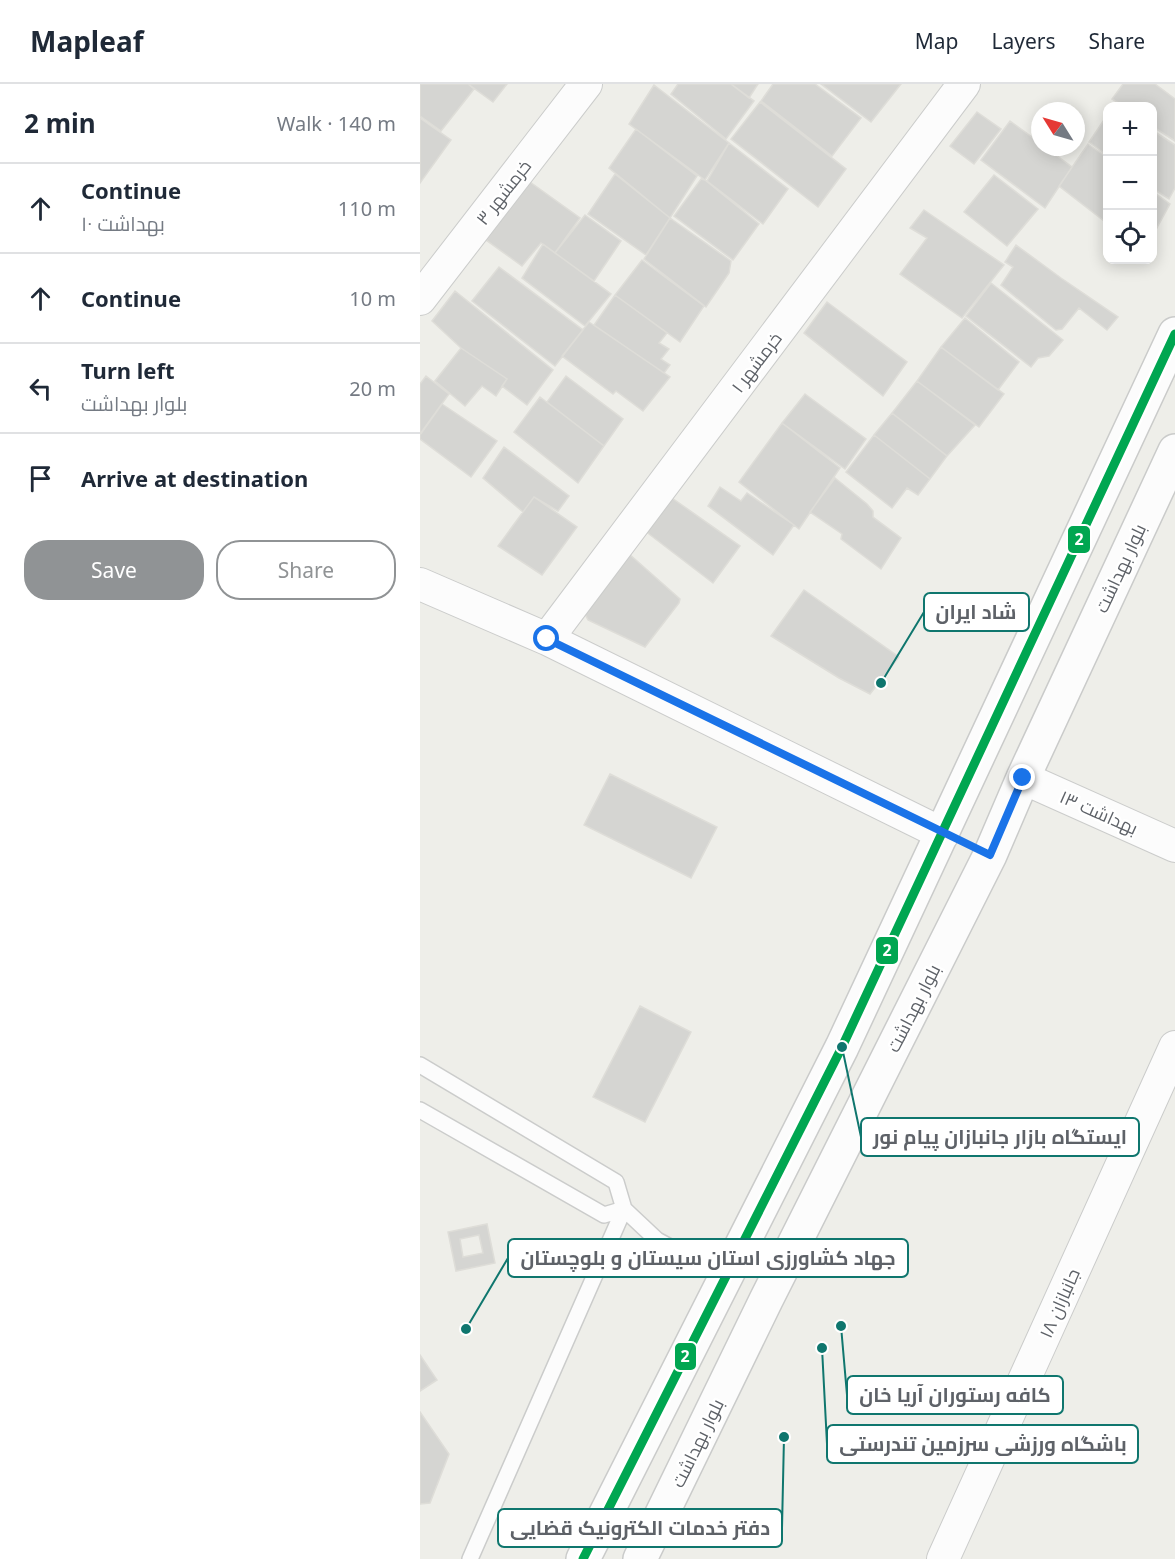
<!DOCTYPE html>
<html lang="en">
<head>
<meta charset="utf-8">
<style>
  body { margin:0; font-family:"Noto Sans",Cairo,sans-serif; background:#f2f2f3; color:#1f2937 }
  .controls { position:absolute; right:18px; top:18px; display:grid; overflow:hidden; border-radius:12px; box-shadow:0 3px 15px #0003 }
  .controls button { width:54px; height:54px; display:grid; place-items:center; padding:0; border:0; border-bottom:2px solid #e0e1e3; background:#fff; color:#1f2937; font:30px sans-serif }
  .compass { position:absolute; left:611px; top:18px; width:54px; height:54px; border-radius:50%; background:#fff; box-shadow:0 3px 15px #0003; rotate:307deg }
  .stop { position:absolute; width:18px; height:18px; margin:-14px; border:4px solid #1a73e8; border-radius:50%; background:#fff }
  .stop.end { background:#1a73e8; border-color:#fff; box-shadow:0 2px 6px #0008 }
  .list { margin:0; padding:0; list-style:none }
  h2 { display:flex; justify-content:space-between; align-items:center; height:78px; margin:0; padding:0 24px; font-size:26px }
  h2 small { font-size:20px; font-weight:400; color:#747a83 }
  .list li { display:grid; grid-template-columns:39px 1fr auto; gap:18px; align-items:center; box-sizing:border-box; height:90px; padding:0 24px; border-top:2px solid #e0e1e3 }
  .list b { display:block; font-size:22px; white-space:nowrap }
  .list p { margin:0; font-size:20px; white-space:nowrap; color:#747a83 }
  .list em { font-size:20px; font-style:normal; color:#747a83 }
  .actions { display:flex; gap:12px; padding:18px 24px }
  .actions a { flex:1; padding:14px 0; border:2px solid #909395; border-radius:24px; text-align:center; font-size:21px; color:#909395 }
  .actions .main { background:#909395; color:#fff }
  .icon { flex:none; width:33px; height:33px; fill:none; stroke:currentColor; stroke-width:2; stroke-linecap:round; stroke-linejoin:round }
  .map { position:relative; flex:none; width:755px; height:1475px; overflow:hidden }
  header { display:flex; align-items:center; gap:36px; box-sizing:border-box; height:84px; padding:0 30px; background:#fff; border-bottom:2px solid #e0e1e3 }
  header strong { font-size:28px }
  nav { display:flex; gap:33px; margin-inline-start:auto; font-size:21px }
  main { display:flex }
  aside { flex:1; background:#fff }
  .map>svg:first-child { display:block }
  .building { fill:#d5d5d2; stroke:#deddd8; stroke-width:1.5; fill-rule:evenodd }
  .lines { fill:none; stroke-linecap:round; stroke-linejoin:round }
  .lane-casing { stroke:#cbcccb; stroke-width:18 }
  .street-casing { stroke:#cbcccb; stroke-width:34 }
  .secondary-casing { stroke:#cacbca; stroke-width:36 }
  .lane { stroke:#fcfcfc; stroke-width:15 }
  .street { stroke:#fcfcfc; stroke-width:32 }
  .secondary { stroke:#fcfcfc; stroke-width:33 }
  .bus-1-casing { stroke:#fff; stroke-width:14 }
  .bus-1 { stroke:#00a651; stroke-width:9 }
  .route { stroke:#1a73e8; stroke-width:8 }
  .labels { text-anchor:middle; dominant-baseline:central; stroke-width:5; stroke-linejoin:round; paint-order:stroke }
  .street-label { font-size:18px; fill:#5e6268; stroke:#fff }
  .leader { fill:none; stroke:#0f766e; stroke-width:2 }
  .callout-dot { fill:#0f766e; stroke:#fff; stroke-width:2 }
  .callout { fill:#fff; stroke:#0f766e; stroke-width:2 }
  .callout-label { font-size:20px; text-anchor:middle; font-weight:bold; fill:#5e6268 }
  .line-badge { stroke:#fff; stroke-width:2 }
  .badge-label { font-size:16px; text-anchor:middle; font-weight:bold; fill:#fff }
</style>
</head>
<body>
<header>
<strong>Mapleaf</strong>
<nav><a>Map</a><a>Layers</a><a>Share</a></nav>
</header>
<main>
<aside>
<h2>2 min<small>Walk · 140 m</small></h2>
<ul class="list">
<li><svg class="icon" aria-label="ahead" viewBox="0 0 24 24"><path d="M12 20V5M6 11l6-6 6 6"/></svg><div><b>Continue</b><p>بهداشت ۱۰</p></div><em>110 m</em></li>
<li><svg class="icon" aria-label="ahead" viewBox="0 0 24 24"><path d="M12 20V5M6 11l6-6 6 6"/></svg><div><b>Continue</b></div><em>10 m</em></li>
<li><svg class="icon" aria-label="left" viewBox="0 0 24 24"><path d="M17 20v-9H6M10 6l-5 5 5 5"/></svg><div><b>Turn left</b><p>بلوار بهداشت</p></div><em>20 m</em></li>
<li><svg class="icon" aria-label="arrive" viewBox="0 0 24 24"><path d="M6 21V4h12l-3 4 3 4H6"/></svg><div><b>Arrive at destination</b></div></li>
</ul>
<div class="actions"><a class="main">Save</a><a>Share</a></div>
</aside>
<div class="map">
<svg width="755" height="1475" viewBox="0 0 755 1475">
  <rect width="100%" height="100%" fill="#eeeee9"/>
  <!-- building -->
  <path class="building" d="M0,0H48L54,5L21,47L0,32Z
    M48,0H87L73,18Z
    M258,0H311L334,17L306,55L251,10Z
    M311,0H338L329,14Z
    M353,0H395L441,34L412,72L341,17Z
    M401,0H481L451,38Z
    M703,0H735L755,15V57L732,42V22H703L692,15Z
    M234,1L309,59L285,96L209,40Z
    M340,18L426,85L398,123L311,55Z
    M557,28L581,45L554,80L530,62Z
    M688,30V72L669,58Z
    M0,34L31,56L0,99Z
    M590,37L620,59V63H625L652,83L625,124L561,76Z
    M216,45L277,92L250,134L189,84Z
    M732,46L755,61V104L749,115L732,104Z
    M309,59L368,105L343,140L287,97Z
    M668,60L688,74V140L639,102Z
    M195,90L250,134L226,171L168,130Z
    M574,91L618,125L587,162L544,128Z
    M281,95L285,96L339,140L313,176L254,132Z
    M110,98L160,134L135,169L121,159L102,182L66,156Z
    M732,107L750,120L732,153Z
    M504,126L584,181L542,234L480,190L507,154L490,144Z
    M165,131L201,157L174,197L135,169Z
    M250,134L311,177L309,189L286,223L224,175Z
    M123,160L191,210L165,242L102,194Z
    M596,161L641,194L698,233L687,246L659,224L642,245L636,246L581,201L593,183L585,178Z
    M222,176L284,222L260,258L195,211Z
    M79,183L163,246L135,282L52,217Z
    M571,199L643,256L629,272L618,274L611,283L546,232Z
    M35,207L133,286L107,321L82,302L87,295L41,264L12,237Z
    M195,211L247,249L239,259L249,265L241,275L250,281L244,289L174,241Z
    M407,218L487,278L463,312L384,249Z
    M545,234L599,278L578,306L521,263Z
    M169,238L250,293L223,327L196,307L193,310L142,272Z
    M521,263L584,310L559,343L497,297Z
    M41,264L87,295L76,312L62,302L45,322L15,297Z
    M6,292L29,310L0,350V300Z
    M146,292L203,335L184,362L127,318Z
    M497,297L555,341L527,372L472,329Z
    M385,310L446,355L425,385L362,339Z
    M120,313L184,362L158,399L94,348Z
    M22,320L77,357L51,393L0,355V351Z
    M472,329L527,372L510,395L454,351Z
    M362,339L420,384L379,445L319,398Z
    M454,351L510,395L498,411L487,404L472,424L426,388Z
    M84,363L149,412L138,427L114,413L103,428L63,394Z
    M415,394L447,420L453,427V433L481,454L461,485L421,455L422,450L390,428Z
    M300,403L321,417L327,409L374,441L353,471L288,422Z
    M114,413L157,443L122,491L78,462Z
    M252,414L320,462L293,499L225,447Z
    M208,469L260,515L259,519L225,563L168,536L165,530Z
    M384,506L479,573L450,610L419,594L351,552Z
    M190,690L297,743L271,794L164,741Z
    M220,922L271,948L225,1038L173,1013Z
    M67,1140L75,1179L36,1187L28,1148ZM59,1151L63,1169L43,1173L40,1155Z
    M0,1271L17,1296L0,1307Z
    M0,1328L29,1370L10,1419L0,1420Z"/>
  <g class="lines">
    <defs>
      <path id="lane" d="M0,981L196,1098L204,1125L237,1156L306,1193
        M0,1026L184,1131L204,1125
        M50,1475L204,1125"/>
      <path id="street" d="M0,215L166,0
        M0,500L127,555L523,750
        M127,555L544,0
        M603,694L755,762
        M523,1475L755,963"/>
      <path id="secondary" d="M163,1475L422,963L755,250
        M220,1475L346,1216L570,771L603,694L755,367"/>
    </defs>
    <!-- lane casing -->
    <use href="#lane" class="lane-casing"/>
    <!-- street casing -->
    <use href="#street" class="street-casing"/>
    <!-- secondary casing -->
    <use href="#secondary" class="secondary-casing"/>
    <!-- lane -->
    <use href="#lane" class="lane"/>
    <!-- street -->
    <use href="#street" class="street"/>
    <!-- secondary -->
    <use href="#secondary" class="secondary"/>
    <defs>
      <path id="bus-1" d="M163,1475L422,963L755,250"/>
    </defs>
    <!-- bus-1 casing -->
    <use href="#bus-1" class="bus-1-casing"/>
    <!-- bus-1 -->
    <use href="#bus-1" class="bus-1"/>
  </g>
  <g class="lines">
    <!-- route -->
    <path class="route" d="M127,555L570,771L603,694"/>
  </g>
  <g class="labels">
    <!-- street labels -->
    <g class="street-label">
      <text transform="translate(83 108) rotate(-52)">خرمشهر ۳</text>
      <text transform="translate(336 278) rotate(-53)">خرمشهر ۱</text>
      <text transform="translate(700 484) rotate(-65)">بلوار بهداشت</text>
      <text transform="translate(679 728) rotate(24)">بهداشت ۱۳</text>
      <text transform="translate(493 924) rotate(-63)">بلوار بهداشت</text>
      <text transform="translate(639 1219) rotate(-66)">جانبازان ۱۸</text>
      <text transform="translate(277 1359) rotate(-64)">بلوار بهداشت</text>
    </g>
  </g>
  <!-- callouts -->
  <path class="leader" d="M461 599L504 528M422 963L441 1053M46 1245L88 1174M421 1242L427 1311M402 1264L407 1360M364 1353L362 1444"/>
  <g class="callout-dot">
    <circle cx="461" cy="599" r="6"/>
    <circle cx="422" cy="963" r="6"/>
    <circle cx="46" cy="1245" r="6"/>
    <circle cx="421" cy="1242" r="6"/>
    <circle cx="402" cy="1264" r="6"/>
    <circle cx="364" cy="1353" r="6"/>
  </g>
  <g class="callout">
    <rect x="504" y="509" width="105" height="38" rx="6"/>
    <rect x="441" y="1034" width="278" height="38" rx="6"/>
    <rect x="88" y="1155" width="400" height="38" rx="6"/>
    <rect x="427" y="1292" width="216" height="38" rx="6"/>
    <rect x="407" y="1341" width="311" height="38" rx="6"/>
    <rect x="78" y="1425" width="284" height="38" rx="6"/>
  </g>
  <g class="callout-label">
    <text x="556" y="535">شاد ایران</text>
    <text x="580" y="1060">ایستگاه بازار جانبازان پیام نور</text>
    <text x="288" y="1181">جهاد کشاورزی استان سیستان و بلوچستان</text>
    <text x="535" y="1318">کافه رستوران آریا خان</text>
    <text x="563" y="1367">باشگاه ورزشی سرزمین تندرستی</text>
    <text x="220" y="1451">دفتر خدمات الکترونیک قضایی</text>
  </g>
  <g class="line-badge">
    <rect x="647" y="441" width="24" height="29" rx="6" fill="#00a651"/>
    <rect x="455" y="852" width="24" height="29" rx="6" fill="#00a651"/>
    <rect x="254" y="1258" width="23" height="29" rx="6" fill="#00a651"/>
  </g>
  <g class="badge-label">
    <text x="659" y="461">2</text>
    <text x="467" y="872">2</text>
    <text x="265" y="1278">2</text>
  </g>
</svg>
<div class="controls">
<button>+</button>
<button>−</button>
<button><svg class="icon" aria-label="locate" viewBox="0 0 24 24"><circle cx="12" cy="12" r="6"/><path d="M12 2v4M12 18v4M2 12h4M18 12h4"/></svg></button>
</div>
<svg class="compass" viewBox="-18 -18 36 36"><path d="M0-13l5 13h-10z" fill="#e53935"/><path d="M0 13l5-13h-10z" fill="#747a83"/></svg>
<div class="stop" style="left:127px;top:555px"></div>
<div class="stop end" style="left:603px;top:694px"></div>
</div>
</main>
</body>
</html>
